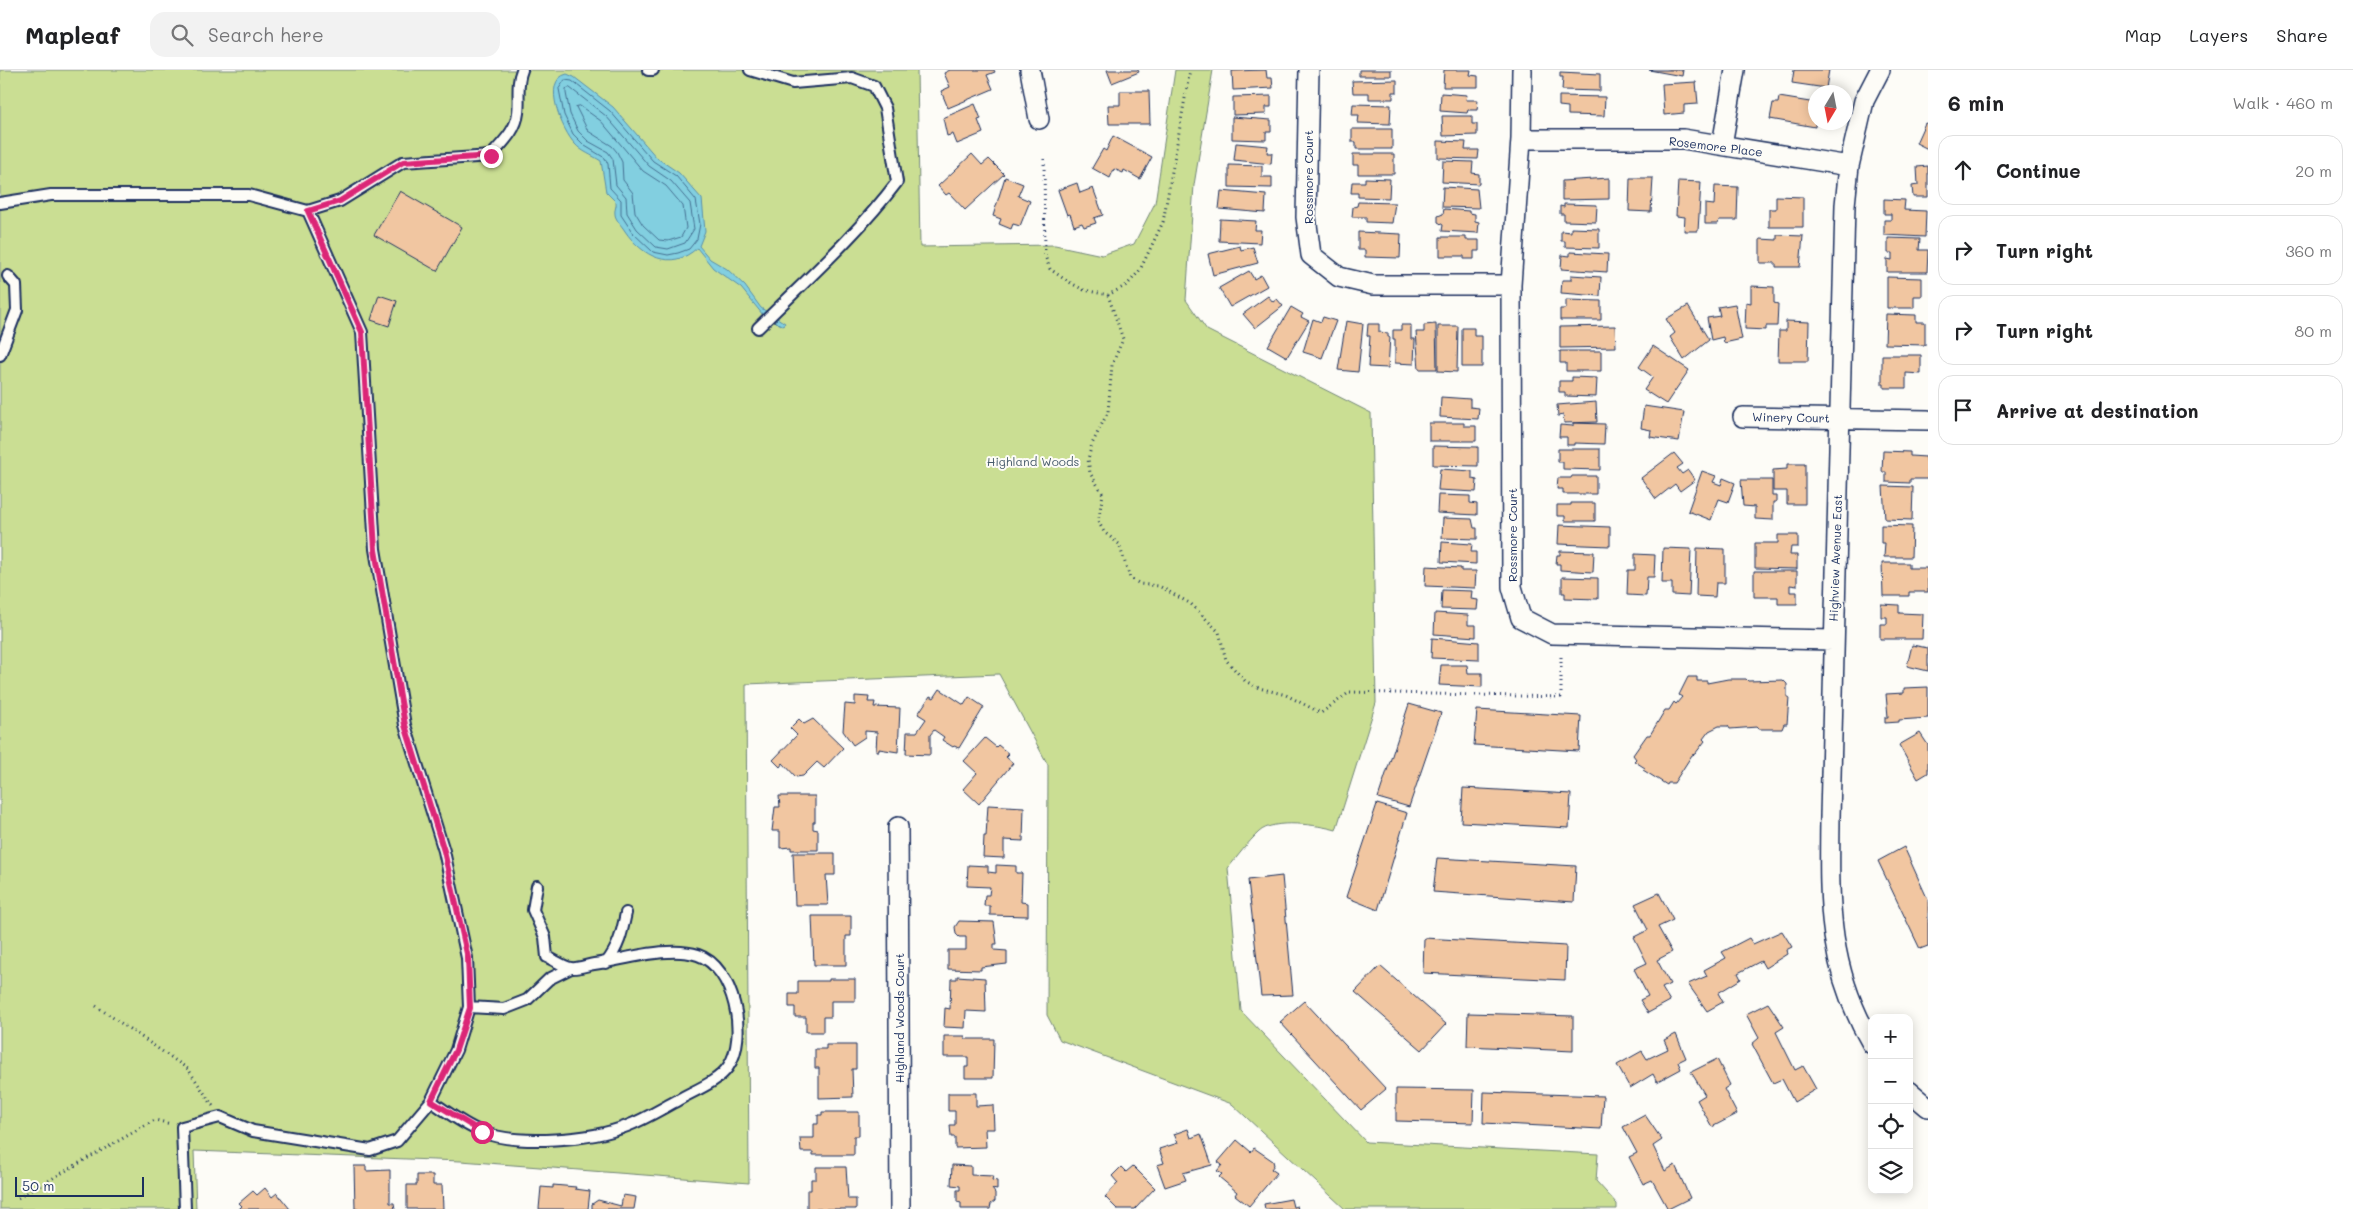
<!DOCTYPE html>
<html lang="en">
<head>
<meta charset="utf-8">
<style>
  body { margin:0; font-family:Mali,sans-serif; background:#f2f2f2; color:#202124 }
  .controls { position:absolute; right:15px; bottom:15px; display:grid; overflow:hidden; border-radius:10px; box-shadow:0 2px 12px #0003 }
  .controls button { width:45px; height:45px; display:grid; place-items:center; padding:0; border:0; border-bottom:1px solid #e0e0e0; background:#fff; color:#202124; font:25px sans-serif }
  .compass { position:absolute; left:1808px; top:15px; width:45px; height:45px; border-radius:50%; background:#fff; box-shadow:0 2px 12px #0003; rotate:190deg }
  .scale { position:absolute; left:15px; bottom:12px; width:129px; box-sizing:border-box; padding-left:5px; border:2px solid #1b2f5e; border-top:0; font-size:14px; line-height:18px; white-space:nowrap; color:#1b2f5e; -webkit-text-stroke:4px #fdfcf7; paint-order:stroke }
  .stop { position:absolute; width:15px; height:15px; margin:-11px; border:4px solid #db2777; border-radius:50%; background:#fff }
  .stop.end { background:#db2777; border-color:#fff; box-shadow:0 1px 5px #0008 }
  .list { margin:0; padding:0; list-style:none }
  h2 { display:flex; justify-content:space-between; align-items:center; height:65px; margin:0; padding:0 20px; font-size:21px }
  h2 small { font-size:16px; font-weight:400; color:#757577 }
  .list li { display:grid; grid-template-columns:32px 1fr auto; gap:15px; align-items:center; box-sizing:border-box; height:70px; margin:0 10px 10px; padding:0 10px; border:1px solid #e0e0e0; border-radius:15px }
  .list b { display:block; font-size:19px; white-space:nowrap }
  .list em { font-size:16px; font-style:normal; color:#757577 }
  .icon { flex:none; width:28px; height:28px; fill:none; stroke:currentColor; stroke-width:2; stroke-linecap:round; stroke-linejoin:round }
  .map { position:relative; flex:none; width:1928px; height:1139px; overflow:hidden }
  header { display:flex; align-items:center; gap:30px; box-sizing:border-box; height:70px; padding:0 25px; background:#fff; border-bottom:1px solid #e0e0e0 }
  header strong { font-size:24px }
  nav { display:flex; gap:28px; margin-inline-start:auto; font-size:18px }
  .search { width:350px; height:45px; background:#f2f2f2; display:flex; align-items:center; gap:12px; box-sizing:border-box; padding:0 18px; border-radius:15px; color:#757577; font-size:19px }
  main { display:flex }
  aside { flex:1; background:#fff }
  .map>svg:first-child { display:block }
  .green { fill:#cade93; stroke:#728678 }
  .water { fill:#82cfe0; stroke:#598fac }
  .lines { fill:none; stroke-linecap:round; stroke-linejoin:round }
  .shore { stroke:#446f92; stroke-width:1 }
  .building { fill:#f1c6a1; stroke:#1b2f5e }
  .lane-casing { stroke:#1b2f5e; stroke-width:14 }
  .street-casing { stroke:#1b2f5e; stroke-width:22 }
  .path { stroke:#1b2f5e; stroke-width:3; stroke-dasharray:1 4; stroke-linecap:butt }
  .lane { stroke:#fdfcf7; stroke-width:10 }
  .street { stroke:#fdfcf7; stroke-width:19 }
  .route { stroke:#db2777; stroke-width:6 }
  .labels { text-anchor:middle; dominant-baseline:central; stroke-width:4; stroke-linejoin:round; paint-order:stroke }
  .street-label { font-size:12px; fill:#1b2f5e; stroke:#fdfcf7 }
  .park-label { font-size:12px; fill:#475b6b; stroke:#fdfcf7 }
</style>
</head>
<body>
<header>
<strong>Mapleaf</strong>
<div class="search"><svg class="icon" aria-label="search" viewBox="0 0 24 24"><circle cx="10" cy="10" r="6"/><path d="M15 15l6 6"/></svg>Search here</div>
<nav><a>Map</a><a>Layers</a><a>Share</a></nav>
</header>
<main>
<div class="map">
<svg width="1928" height="1139" viewBox="0 0 1928 1139">
  <rect width="100%" height="100%" fill="#fdfcf7"/>
  <filter id="ink" filterUnits="userSpaceOnUse"><feTurbulence type="fractalNoise" baseFrequency=".02" numOctaves="2"/><feDisplacementMap in="SourceGraphic" scale="10" xChannelSelector="R" yChannelSelector="G"/><feConvolveMatrix kernelMatrix="1 2 1 2 8 2 1 2 1" color-interpolation-filters="sRGB"/></filter>
  <g filter="url(#ink)">
    <!-- green -->
    <path class="green" d="M0,0H917L920,177L1055,175L1102,185L1134,174L1155,133L1175,0H1213L1194,115L1186,230L1207,260L1371,343L1376,633L1336,760C1318,755 1274,748 1259,762C1248,772 1238,786 1228,798L1241,941L1366,1072L1598,1084L1596,1111L1617,1134V1139H1345L1232,1034L1060,970L1047,945L1048,695L999,604L746,614L749,1113L461,1091L194,1081L196,1139H0Z"/>
    <!-- water -->
    <path class="water" d="M567,4L574,7L613,37L657,88L679,103L702,129L705,161L699,176L710,189L727,199L745,216L761,238L785,253L783,256L763,245L741,218L713,198L697,178C671,202 642,186 625,161C622,156 615,149 615,144C614,140 617,136 616,132L606,122L601,91C592,85 582,82 575,74C563,62 540,10 567,4Z"/>
    <g class="lines">
      <!-- shore -->
      <path class="shore" d="M565,10L572,11L610,41L653,91L676,106L696,130L700,154L697,169L689,179L678,183L668,185L653,182L633,163L621,145V130L610,118L608,94L605,88L585,76L573,64L564,45L559,19Z
        M570,18L606,46L649,96L671,111L690,133L694,159L685,173L668,179L656,177L637,159L627,143L626,127L616,115L613,89L608,82L588,71L578,61L570,44L566,23V19Z
        M580,36L601,51L643,101L666,116L683,136L686,158L681,167L668,171L659,170L643,155L635,142L633,123L623,110L622,92L617,82L612,76L588,61L576,37Z"/>
    </g>
    <!-- building -->
    <path class="building" d="M950,0H994L995,2L987,5L993,19L948,38L941,21L950,17L944,3Z
      M1107,0H1138L1139,2L1112,13Z
      M1266,0L1267,8H1272L1273,18L1233,20L1232,1Z
      M1359,0H1391V6H1359Z
      M1444,0H1471L1470,5L1478,6V17H1443Z
      M1649,0H1683L1682,6Z
      M1794,0H1829L1826,18L1792,13Z
      M1560,2L1600,4V21L1562,20L1563,7H1560Z
      M1397,10V22H1393V29H1369V23H1353L1352,11Z
      M1696,12L1698,34L1684,35V43L1664,45L1662,14Z
      M1120,21H1149L1150,54H1109L1108,35H1120Z
      M1441,23L1467,25L1466,30H1478L1477,40H1468L1467,43L1440,41Z
      M1271,26V37H1266V44L1233,45V27Z
      M1559,26L1605,27L1604,46L1568,45V37L1559,36Z
      M1779,27L1816,33L1815,57L1770,49L1773,33H1778Z
      M975,34L981,49L978,50L983,63L957,74L953,64L947,66L943,48Z
      M1353,34L1391,35L1390,54L1358,53L1359,45H1352Z
      M1442,46H1472V54H1477V65L1443,66Z
      M1232,47L1271,50V62H1266V70L1232,69Z
      M1925,53L1928,54V79L1916,73Z
      M1352,59H1392V79H1356V72H1352Z
      M1113,66L1152,87L1140,109L1124,100L1123,103L1114,99L1110,108L1092,98L1103,79L1106,81Z
      M1438,71L1466,72L1465,80H1479L1478,89L1438,88Z
      M1236,73L1268,76L1267,83H1272L1271,94L1234,90Z
      M972,84L982,95L989,89L1004,104L965,140L949,123L946,125L938,116Z
      M1353,84H1394V104H1358V95H1353Z
      M1443,91L1473,92L1472,103L1479,104V114L1442,112Z
      M1229,95L1262,96V107H1272V118L1229,117Z
      M1928,96V127H1913L1912,116L1918,115L1917,97Z
      M1005,107L1023,114L1018,126L1030,131L1020,156L1013,154L1011,159L999,154L1001,149L993,146Z
      M1365,108L1390,109L1389,128L1358,127V123H1351L1352,112H1365Z
      M1609,108V129L1562,130V111Z
      M1630,108H1653L1651,142L1629,141Z
      M1678,111L1701,112L1698,161H1684L1685,147L1676,146Z
      M1077,113L1080,123L1093,118L1103,145L1094,148L1096,153L1084,157L1082,153L1074,156L1070,144L1067,145L1058,120Z
      M1715,116L1738,117L1737,150H1719L1718,154H1705V134L1714,135Z
      M1443,117L1477,119L1479,138L1442,137Z
      M400,121L462,157L437,201L374,165Z
      M1221,121L1266,125L1265,143L1219,139Z
      M1776,126L1803,127V157H1769V139H1776Z
      M1884,129L1905,130L1904,140L1926,141L1925,167L1884,165V150H1891V144H1884Z
      M1358,132L1395,133L1392,153L1366,152V147H1352L1353,137L1357,136Z
      M1564,134L1597,135L1596,152L1564,151V144H1560V136L1564,137Z
      M1444,139L1469,141V143L1475,144V151L1479,152L1478,163L1442,161L1443,155L1438,152V146L1443,144Z
      M1220,149L1256,151L1255,160H1261L1260,173L1219,171Z
      M1571,158L1599,159V178L1565,177V171H1561V161L1571,162Z
      M1358,162L1401,164L1400,188L1365,187V180H1358Z
      M1777,165L1803,166L1800,197H1776V193H1760V169L1777,170Z
      M1440,167H1466V170H1479V181H1474V189H1464V186H1440Z
      M1888,168L1920,169L1919,180H1928L1927,202H1887V189L1892,190V183H1888Z
      M1240,176L1241,180L1253,177L1258,193L1213,205L1208,184Z
      M1570,182L1608,184L1607,202L1561,199L1562,185L1570,186Z
      M1249,201L1254,209L1261,205L1267,216L1230,237L1219,218Z
      M1571,205L1601,207L1600,226L1561,223L1562,210H1571Z
      M1887,207L1922,208V226H1914V238H1887Z
      M1751,216L1774,217V233L1778,234L1777,256H1766V260L1745,259L1746,232L1751,233Z
      M379,225L397,231L389,256L371,250Z
      M1268,226L1273,232L1277,229L1283,236L1255,258L1243,244Z
      M1566,230L1601,231V250H1560V239H1566Z
      M1735,234L1742,269L1724,273L1723,267L1711,270L1707,248L1720,246L1718,237Z
      M1688,236L1709,270L1684,290L1670,267L1675,263L1666,249Z
      M1291,237L1303,244L1301,247L1309,251L1287,287L1268,276Z
      M1886,244L1916,245V252H1925V275L1885,274Z
      M1323,247L1336,251L1322,288L1303,282L1313,249L1321,252Z
      M1346,251L1363,254L1358,302L1338,300Z
      M1786,251L1809,252L1808,291H1778L1779,261H1786Z
      M1368,254H1379V262L1388,263V267H1390L1388,298L1368,297L1370,266H1367Z
      M1436,254L1437,299H1419L1416,262H1424V255Z
      M1401,255H1411V269H1415L1414,294L1395,293V269H1393V260H1401Z
      M1438,256H1458L1457,302L1438,301Z
      M1615,256L1616,277L1560,278V257Z
      M1462,258H1474V266H1482V297H1462Z
      M1653,276L1689,300L1666,334L1644,320L1653,307L1639,297Z
      M1560,281H1601V301H1566V293H1560Z
      M1882,285H1921V304L1906,303V318H1884V314H1882Z
      M1572,307L1597,308L1596,327L1565,326V322H1559V311H1572Z
      M1441,327L1470,329V337L1479,338L1478,349L1440,347Z
      M1596,332L1597,352L1564,353L1563,345L1558,346L1557,335Z
      M1644,336L1684,342L1679,371L1650,367L1651,360L1641,358Z
      M1429,353H1464V356H1476V371H1429Z
      M1573,353L1605,354L1604,374L1574,373V375H1567V367H1559L1560,355L1573,356Z
      M1433,376L1478,377V396L1433,395Z
      M1558,379H1600V400L1563,399V392H1558Z
      M1883,381L1910,382V386L1926,387L1928,409H1910V413L1886,412V402H1882Z
      M1674,383L1683,394L1677,398L1682,404L1688,400L1695,410L1680,421L1675,414L1656,429L1641,408Z
      M1787,394H1805V434H1787V421H1773V400L1787,399Z
      M1440,399L1472,401V409L1477,410L1476,422L1438,420Z
      M1702,401L1716,406L1713,412L1721,415L1723,408L1735,413L1728,432L1719,429L1711,450L1688,441Z
      M1572,406H1596V424H1563V419H1557L1558,408H1571Z
      M1741,410H1772V426H1776V432H1773V450L1755,449V437L1743,436Z
      M1883,416L1913,417L1912,450L1885,449Z
      M1438,425L1470,426V433L1477,434V445L1437,443Z
      M1571,433H1595V451H1565V446H1557V435H1571Z
      M1443,448L1472,449L1474,458H1477V469L1442,468Z
      M1559,455L1610,457V476L1558,474Z
      M1881,455L1912,456L1911,487H1884L1885,473H1881Z
      M1778,465H1798V477H1791L1790,485H1797V499L1755,498V473H1778Z
      M1442,472L1472,474L1471,482H1476V494L1441,492Z
      M1663,478L1691,479L1689,526L1672,525V513H1662Z
      M1697,478L1725,479V513H1716L1715,527L1696,526Z
      M1560,481L1594,482L1593,502L1560,500V494H1556L1557,485H1560Z
      M1635,484L1655,485L1654,507H1647L1646,526L1627,525L1628,500H1635Z
      M1882,493H1909V498H1927L1928,522H1909V526H1883Z
      M1426,496L1461,498V501H1476L1475,518L1425,516Z
      M1754,501H1797V516L1790,515V522H1797V534H1778V527H1754Z
      M1562,507L1598,508V529L1565,528V523H1562Z
      M1442,520L1472,521L1471,529L1478,530L1477,540L1441,539Z
      M1881,534L1899,535V543L1923,544L1922,569H1880V554H1887V547H1881Z
      M1435,543L1468,545V555H1476V567L1434,564Z
      M1432,568L1479,572V590L1431,588Z
      M1912,575L1928,578V601L1907,596Z
      M1441,595H1467L1468,603H1482V617L1439,615Z
      M1688,607H1697V611H1707V613L1728,609H1746L1748,611L1783,610L1787,614V627H1789L1787,654H1784L1782,659H1759L1757,657L1730,659L1728,656H1719L1709,661L1703,669L1705,671L1695,684L1692,685L1674,713H1668L1667,715L1643,700L1645,698L1634,691L1636,689L1633,685L1647,665H1650L1665,640H1669L1674,632L1676,634L1682,627L1679,625Z
      M1928,617V648L1899,650V652L1885,653V647H1888L1886,624L1904,623V618Z
      M940,619L964,635L969,627L984,637L959,678L954,676L953,677L942,670L944,667L934,660L930,665V685L906,684L907,662H917L926,649L918,644L930,626L934,628Z
      M855,626L869,627L868,632H875L874,637L900,638L898,682L879,679V681H876L877,662L865,661V667L853,675L843,661L845,634L855,635Z
      M1409,634L1441,643L1409,737L1378,728Z
      M1477,640L1581,646L1579,681L1474,675Z
      M799,649L804,654L813,649L843,678L824,698L817,692L803,706L796,707L783,693L780,697L773,690L797,665L790,658Z
      M1920,663L1928,675V703L1918,709L1899,675Z
      M985,668L996,677L998,675L1009,684L1006,687L1013,693L979,734L963,719L977,703L964,691Z
      M1463,718L1571,724L1569,758L1461,752Z
      M779,726H815V752H813V759L818,760V780H791V777L780,778V761H772L775,737H780Z
      M1377,734L1407,743L1378,840L1346,827Z
      M988,735L1024,737L1023,771L1004,770V788L983,787L984,766H986Z
      M1904,777L1928,830V876L1920,879L1878,791Z
      M793,783H835V805H826L828,835H795Z
      M1437,788L1576,796L1574,832L1433,822Z
      M968,795L988,796V802L996,803V795L1016,796V803H1022L1021,832L1028,833V846L990,845V836H984L985,825H989L990,817L967,816Z
      M1282,806L1293,925L1261,926L1248,810Z
      M1659,823L1673,850L1658,857L1672,882L1657,890L1670,914L1662,918L1670,931L1648,943L1640,930L1648,926L1634,899L1647,893L1634,867L1648,860L1635,834Z
      M812,846H851V866H846V895H814Z
      M959,851L994,852L997,874H994V880L1007,881V894L981,897V900L948,899V880H966V867H959L956,864L955,857Z
      M1782,861L1792,877L1786,880L1787,884L1765,898L1761,891L1738,903L1741,909L1718,923L1723,932L1707,941L1688,914L1707,906L1704,900L1726,888L1722,882L1749,868L1753,874Z
      M1424,868L1566,876L1565,910L1423,903Z
      M1380,896L1446,954L1422,980L1355,922Z
      M957,906L985,908L986,942L966,941L965,958L944,957L945,938L950,939L951,909H957Z
      M829,909H855V931H831V947H823V962H806V947H795V937H789V924H798V911H829Z
      M1304,931L1386,1019L1361,1040L1280,952Z
      M1768,933L1784,957L1776,962L1795,1000L1803,996L1816,1019L1794,1032L1782,1009L1773,1013L1752,974L1759,968L1746,944Z
      M1468,943L1573,946V981L1467,976Z
      M1676,964L1686,988L1678,992L1681,999L1657,1012L1653,1004L1630,1018L1617,995L1642,981L1647,989L1668,979L1664,970Z
      M944,966H965V969H994L993,1008H965V997H968V987H944Z
      M826,975H856V999H852L853,1027L819,1028V998H815V979H826Z
      M1717,989L1730,1015L1724,1019L1737,1044L1712,1057L1697,1030L1705,1025L1691,1002Z
      M1396,1019L1474,1020L1473,1053L1396,1051Z
      M1484,1022L1603,1026L1601,1059L1483,1053Z
      M948,1023H976V1036L993,1035L994,1059H985L986,1077L955,1078V1067H951L950,1055H955V1041H948Z
      M822,1042H859V1066H854V1085H813V1082H801L800,1068H814V1054H818V1045H822Z
      M1645,1045L1662,1070L1653,1076L1665,1101L1675,1095L1690,1128L1668,1139L1652,1110L1643,1114L1629,1087L1637,1083L1623,1057Z
      M1188,1059L1191,1068L1201,1064L1212,1095L1183,1103L1186,1110L1165,1117L1157,1095L1164,1093L1159,1079L1178,1073L1174,1064Z
      M1237,1070L1251,1082L1254,1078L1273,1091L1274,1095L1271,1099L1277,1103L1249,1136L1235,1125L1237,1122L1219,1107L1222,1104L1217,1101L1222,1095L1218,1092Z
      M952,1095L971,1096V1105L993,1106L992,1110L997,1111V1120L992,1119L995,1123V1131L991,1134L990,1139H961V1133L957,1132V1120H960V1116L951,1115Z
      M354,1096H366V1101L390,1100V1133H394L395,1139H355Z
      M1133,1096L1155,1118L1135,1139H1117L1105,1127L1118,1113L1112,1106L1121,1097L1126,1102Z
      M816,1097H846L848,1129H856V1139H807V1120H811V1109H816Z
      M417,1105H433V1115H442L443,1139H407V1115H417Z
      M553,1115L576,1117L575,1119L590,1121L588,1139H539L541,1117L553,1118Z
      M265,1118L272,1127L277,1123L290,1139H239L242,1136L239,1133L253,1121L257,1125Z
      M623,1125L636,1127L634,1139H592V1134L598,1130L621,1136Z
      M1291,1129L1293,1137L1297,1136L1298,1139H1265L1264,1134Z"/>
    <g class="lines">
      <defs>
        <path id="lane" d="M648,0H653
          M750,0L793,13L852,8L874,16L885,38L897,112C857,165 805,211 758,258
          M0,133L51,125H249L308,141L340,131L403,92L491,86C502,73 516,61 518,43C520,29 516,14 522,0
          M0,285L17,240L16,215L8,206
          M606,893C619,877 622,862 626,843
          M469,937L504,939L527,930L549,909L571,898
          M431,1031C447,1042 464,1055 482,1062C518,1076 592,1070 627,1056C645,1049 661,1039 678,1030C693,1021 718,1012 728,997C749,967 734,897 698,885C669,875 624,890 594,894C587,895 578,899 571,898C564,897 554,890 547,887L545,867L533,840L537,816
          M185,1139L182,1057L220,1047L253,1061L370,1080L397,1071L431,1031L456,980L469,937L467,888L444,781L405,655L375,479L362,262L308,141"/>
        <path id="street" d="M1030,0L1039,49
          M1309,0L1306,147L1311,185L1339,207L1373,215H1511
          M1522,0L1521,69L1511,215L1512,517L1521,548L1552,564L1833,570
          M1521,69H1683L1849,96
          M1722,75L1735,0
          M1743,347L1928,350
          M898,757L900,1139
          M1872,974C1827,897 1829,834 1830,747L1845,135L1849,96L1864,31L1880,0
          M1909,1021L1928,1037"/>
      </defs>
      <!-- lane casing -->
      <use href="#lane" class="lane-casing"/>
      <!-- street casing -->
      <use href="#street" class="street-casing"/>
      <!-- path -->
      <path class="path" d="M1044,89L1045,186L1050,199L1067,211L1084,220L1108,225L1127,215L1140,200L1163,152L1190,0
        M1108,225L1123,269L1112,295L1108,342L1092,374L1088,389L1090,403L1103,424L1098,451L1104,462L1119,474L1130,508L1140,514L1159,516L1191,534L1219,562L1226,590L1245,611L1259,618L1286,625L1321,643L1350,622L1561,627V584
        M96,936L188,999L213,1036
        M18,1128L155,1050L171,1054"/>
      <!-- lane -->
      <use href="#lane" class="lane"/>
      <!-- street -->
      <use href="#street" class="street"/>
    </g>
  </g>
  <g class="lines" filter="url(#ink)">
    <!-- route -->
    <path class="route" d="M482,1062L431,1031L456,980L470,938L468,888L444,781L405,655L375,480L362,262L308,141L340,131L403,92L491,86"/>
  </g>
  <g class="labels">
    <!-- street labels -->
    <g class="street-label">
      <text transform="translate(1716 76) rotate(7)">Rosemore Place</text>
      <text transform="translate(1308 107) rotate(-90)">Rossmore Court</text>
      <text transform="translate(1791 347) rotate(1)">Winery Court</text>
      <text transform="translate(1512 465) rotate(-90)">Rossmore Court</text>
      <text transform="translate(1835 488) rotate(-88)">Highview Avenue East</text>
      <text transform="translate(899 948) rotate(-90)">Highland Woods Court</text>
    </g>
    <!-- park labels -->
    <g class="park-label">
      <text x="1033" y="391">Highland Woods</text>
    </g>
  </g>
</svg>
<div class="controls">
<button>+</button>
<button>−</button>
<button><svg class="icon" aria-label="locate" viewBox="0 0 24 24"><circle cx="12" cy="12" r="6"/><path d="M12 2v4M12 18v4M2 12h4M18 12h4"/></svg></button>
<button><svg class="icon" aria-label="layers" viewBox="0 0 24 24"><path d="M12 4l9 5-9 5-9-5zM3 14l9 5 9-5"/></svg></button>
</div>
<svg class="compass" viewBox="-18 -18 36 36"><path d="M0-13l5 13h-10z" fill="#e53935"/><path d="M0 13l5-13h-10z" fill="#757577"/></svg>
<div class="scale">50 m</div>
<div class="stop" style="left:482px;top:1062px"></div>
<div class="stop end" style="left:491px;top:86px"></div>
</div>
<aside>
<h2>6 min<small>Walk · 460 m</small></h2>
<ul class="list">
<li><svg class="icon" aria-label="ahead" viewBox="0 0 24 24"><path d="M12 20V5M6 11l6-6 6 6"/></svg><div><b>Continue</b></div><em>20 m</em></li>
<li><svg class="icon" aria-label="right" viewBox="0 0 24 24"><path d="M7 20v-9h11M14 6l5 5-5 5"/></svg><div><b>Turn right</b></div><em>360 m</em></li>
<li><svg class="icon" aria-label="right" viewBox="0 0 24 24"><path d="M7 20v-9h11M14 6l5 5-5 5"/></svg><div><b>Turn right</b></div><em>80 m</em></li>
<li><svg class="icon" aria-label="arrive" viewBox="0 0 24 24"><path d="M6 21V4h12l-3 4 3 4H6"/></svg><div><b>Arrive at destination</b></div></li>
</ul>
</aside>
</main>
</body>
</html>
